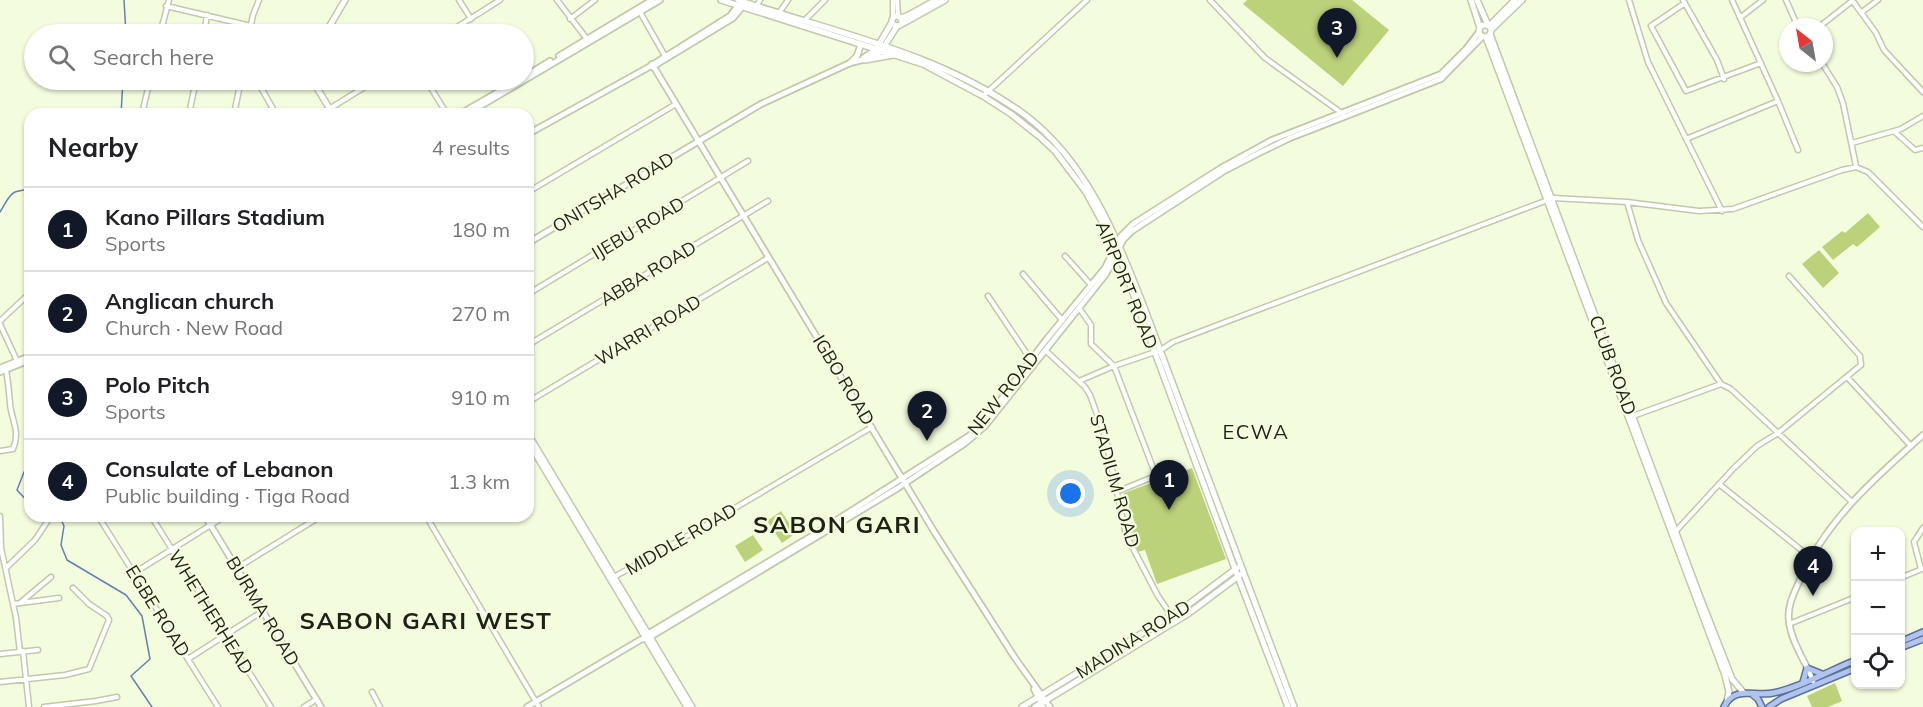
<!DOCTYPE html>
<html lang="en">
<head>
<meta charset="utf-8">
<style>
  body { margin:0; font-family:Mulish,sans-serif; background:#f6f6f6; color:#202124 }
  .controls { position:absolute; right:18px; bottom:18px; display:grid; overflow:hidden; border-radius:12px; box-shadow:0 2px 4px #0004 }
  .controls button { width:54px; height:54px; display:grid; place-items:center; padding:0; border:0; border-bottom:2px solid #e0e0e0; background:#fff; color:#202124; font:30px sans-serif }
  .compass { position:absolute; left:1779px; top:18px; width:54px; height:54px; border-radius:50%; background:#fff; box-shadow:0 2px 4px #0004; rotate:329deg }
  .you { position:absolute; left:1071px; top:494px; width:21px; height:21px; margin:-15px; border:4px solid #fff; border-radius:50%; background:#1a73e8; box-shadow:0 0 0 9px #1a73e833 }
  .badge { display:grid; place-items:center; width:39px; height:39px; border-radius:50%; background:#111827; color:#fff; font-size:20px; font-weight:700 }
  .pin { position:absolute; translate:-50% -50px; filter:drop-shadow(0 2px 3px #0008) }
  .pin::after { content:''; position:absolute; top:32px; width:21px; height:18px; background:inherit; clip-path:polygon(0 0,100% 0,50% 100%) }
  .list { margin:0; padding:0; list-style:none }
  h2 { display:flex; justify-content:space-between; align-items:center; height:78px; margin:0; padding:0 24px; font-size:26px }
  h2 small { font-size:20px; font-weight:400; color:#757577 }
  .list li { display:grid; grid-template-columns:39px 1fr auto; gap:18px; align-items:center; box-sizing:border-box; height:84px; padding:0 24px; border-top:2px solid #e0e0e0 }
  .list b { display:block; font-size:22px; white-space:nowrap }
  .list p { margin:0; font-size:20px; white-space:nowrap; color:#757577 }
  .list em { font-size:20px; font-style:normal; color:#757577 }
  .icon { flex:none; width:33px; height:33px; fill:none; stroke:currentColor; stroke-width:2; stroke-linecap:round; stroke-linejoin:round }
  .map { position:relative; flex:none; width:1923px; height:707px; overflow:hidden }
  .search { position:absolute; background:#fff; box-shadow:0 2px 4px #0004; left:24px; top:24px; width:510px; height:66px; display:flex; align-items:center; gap:15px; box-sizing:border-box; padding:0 21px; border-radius:33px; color:#757577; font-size:22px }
  .panel { position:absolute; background:#fff; box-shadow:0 2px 4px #0004; left:24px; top:108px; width:510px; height:414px; border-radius:18px }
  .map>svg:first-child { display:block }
  .green { fill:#bcd27a }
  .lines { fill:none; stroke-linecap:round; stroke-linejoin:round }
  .stream { stroke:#6380b4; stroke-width:1.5 }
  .minor-casing { stroke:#c1c9ac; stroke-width:7 }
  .tertiary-casing { stroke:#c1c9ac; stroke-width:8 }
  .secondary-casing { stroke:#c1c9ac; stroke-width:8 }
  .primary-casing { stroke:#5a729a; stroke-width:8 }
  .minor { stroke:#fff; stroke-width:4 }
  .tertiary { stroke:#fff; stroke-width:4.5 }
  .secondary { stroke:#fff; stroke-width:5 }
  .primary { stroke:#b0c4ed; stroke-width:5 }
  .labels { text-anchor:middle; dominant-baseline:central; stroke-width:4.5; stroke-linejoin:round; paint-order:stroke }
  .street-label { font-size:18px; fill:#1e2116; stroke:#f4fcde }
  .neighbourhood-label { font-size:20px; letter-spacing:1.5px; fill:#1e2116; stroke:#f4fcde }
  .district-label { font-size:24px; font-weight:bold; letter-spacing:1.5px; fill:#1e2116; stroke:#f4fcde }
</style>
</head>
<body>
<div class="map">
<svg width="1923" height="707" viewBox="0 0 1923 707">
  <rect width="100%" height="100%" fill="#f4fcde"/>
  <!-- green -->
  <path class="green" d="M1247,0H1352L1389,30L1343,86L1243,4Z
    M1868,213L1880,227L1857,247L1853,244L1833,260L1822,247L1842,231L1845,233Z
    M1819,250L1839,273L1823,288L1802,264Z
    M1192,468L1226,559L1157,584L1145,550L1138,552L1130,529L1136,526L1124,493Z
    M781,511L796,533L782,543L767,521Z
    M753,535L763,550L745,562L735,546Z
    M1835,683L1842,701L1828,707H1812L1807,696Z"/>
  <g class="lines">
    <!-- stream -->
    <path class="stream" d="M124,0L126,34
      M121,114L123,80
      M0,212C4,206 9,194 15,192C20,190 25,191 30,188
      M30,469L24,472L17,490L30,504
      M59,516L64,526L61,545L67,560L126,595L142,616L150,659L131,676L152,707"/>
    <defs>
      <path id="minor" d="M459,0L471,19
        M557,0L587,39
        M893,0V18
        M897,0L898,16
        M1210,0L1265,58L1343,114
        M1629,0L1648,62L1722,211
        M1683,0L1717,60L1724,79
        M1732,0L1778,101
        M1786,0L1798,27
        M1852,0L1876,33L1884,50L1923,92
        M1685,3L1651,26L1686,91L1761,63
        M757,5L760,0
        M166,6L251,26L272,34
        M640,12L665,56
        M1862,12L1878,0
        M779,13L788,0
        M1741,17L1763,0
        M570,19L595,0
        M804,21L825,0
        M1819,27L1852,1
        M160,34L169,0
        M204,34L207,15
        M249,34L253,15L259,0
        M446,34L500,0
        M1822,63L1837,87L1843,103L1856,166
        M253,80L260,86L276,114
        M426,80L447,114
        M495,80L501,90
        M983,96L1087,0
        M142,114L150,80
        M189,114L196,80
        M234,114L241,80
        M321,114L376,80
        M1895,132L1915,150L1923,148
        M1686,139L1778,101L1798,150
        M1852,143L1901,129L1923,116
        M528,192L676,104
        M1627,202L1638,240L1666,303L1721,384L1731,389L1852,502
        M1065,256L1091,285
        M1023,274L1062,320
        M528,294L748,161
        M988,296L1031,360
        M1079,308L1091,325V344L1114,366L1155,473L1153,477L1116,492
        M0,321L30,293
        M0,324L17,361
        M528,345L768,201
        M1045,350L1085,387L1090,395L1105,436L1126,535L1158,596L1175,621
        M1847,377L1911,446
        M1079,381L1114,366L1161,350L1173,342L1553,198L1627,202L1699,211L1733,209L1842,170L1856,167L1868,172L1923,227
        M528,402L768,258
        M1633,416L1721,384
        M0,451L13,449C21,431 11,420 10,403C9,391 8,381 6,370
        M1719,484L1810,557
        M0,516L1,548L16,618L20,652
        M98,516L218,707
        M151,516L271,707
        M426,516L539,707
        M1676,531L1733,469L1757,446L1778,433L1861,365L1860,356L1789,276
        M6,568L35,540L47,522
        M237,568L321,516
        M1921,569L1914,542L1923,528
        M134,573L225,516
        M614,577L696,531L872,427
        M1900,578L1922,569
        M20,603L51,577
        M13,604L59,598
        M1789,624L1856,597
        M23,651L29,707
        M0,654L38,650
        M188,659L263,611
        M0,682L65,675L89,669L109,620L107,616L89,604L73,588
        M372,692L380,707
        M44,707L96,701L117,697
        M304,707L317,699"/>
      <path id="tertiary" d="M559,56L652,0
        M863,58L876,49
        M652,64L935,533L1015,658L1050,707
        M652,67L733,18L744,5
        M524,77L550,61
        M460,114L519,80
        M467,114L660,0
        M528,134L649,67L730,16L739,4
        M528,243L761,104L850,63L870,58L882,51
        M0,368L30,356
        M0,372L30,360
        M205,516L321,707
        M646,635L810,537L969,436L983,423L1046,340L1105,268L1121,236L1133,224L1221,168L1272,140L1441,74L1466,49L1479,32
        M1813,681C1806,662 1791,642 1789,621C1787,607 1793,595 1799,582C1825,521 1875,478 1923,435
        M1034,689L1043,707
        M527,707L640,640L650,637L898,488L964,444L985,426L1106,274L1123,240L1132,231L1224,171L1261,152L1290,138L1441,79L1483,36"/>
      <path id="secondary" d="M721,0L923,64L983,96L1011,114L1040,137L1055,151L1086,192L1116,247L1235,569L1288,707
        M738,0C836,33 940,53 1025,115C1086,161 1115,234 1142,302C1159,347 1176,393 1193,438C1227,528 1260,618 1294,707
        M1471,0L1480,28
        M1477,0L1488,25
        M892 21a5 5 0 1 1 10 0a5 5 0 1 1-10 0Z
        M900,18L907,16L936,0
        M1479 31a6 6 0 1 1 12 0a6 6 0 1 1-12 0Z
        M900,25L945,0
        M1489,26L1515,0
        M1491,30L1522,0
        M325,34L345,0
        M1490,34L1698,592L1732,679L1743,692
        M1486,37L1725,675L1729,692L1727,701
        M878,46L892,22
        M884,47L897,26
        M865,60L893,55
        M850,63L857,56L861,44
        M312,80L333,114
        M528,434L692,707
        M532,448L687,707
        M1022,707L1185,607L1237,568
        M1035,707L1189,613L1240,575"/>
      <path id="primary" d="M1900,642L1923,632
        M1900,648L1923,639
        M1803,682L1807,668L1822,674
        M1753,695L1758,699L1762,707
        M1724,707C1734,685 1755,697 1773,693C1799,688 1831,670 1856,660
        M1769,707L1781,699L1856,668"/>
    </defs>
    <!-- minor casing -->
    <use href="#minor" class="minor-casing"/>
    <!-- tertiary casing -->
    <use href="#tertiary" class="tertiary-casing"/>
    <!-- secondary casing -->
    <use href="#secondary" class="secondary-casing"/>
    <!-- primary casing -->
    <use href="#primary" class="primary-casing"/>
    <!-- minor -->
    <use href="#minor" class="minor"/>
    <!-- tertiary -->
    <use href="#tertiary" class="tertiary"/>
    <!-- secondary -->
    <use href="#secondary" class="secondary"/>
    <!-- primary -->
    <use href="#primary" class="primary"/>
  </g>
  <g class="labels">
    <!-- street labels -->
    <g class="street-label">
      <text transform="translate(613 192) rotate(-31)">ONITSHA ROAD</text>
      <text transform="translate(638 228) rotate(-31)">IJEBU ROAD</text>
      <text transform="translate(648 273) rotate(-31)">ABBA ROAD</text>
      <text transform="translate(1127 285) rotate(68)">AIRPORT ROAD</text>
      <text transform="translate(648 330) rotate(-31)">WARRI ROAD</text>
      <text transform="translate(1613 365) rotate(70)">CLUB ROAD</text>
      <text transform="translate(844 380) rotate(59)">IGBO ROAD</text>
      <text transform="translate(1003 393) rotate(-51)">NEW ROAD</text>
      <text transform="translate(1115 481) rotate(74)">STADIUM ROAD</text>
      <text transform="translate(681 539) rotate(-30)">MIDDLE ROAD</text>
      <text transform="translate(158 611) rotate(58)">EGBE ROAD</text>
      <text transform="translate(263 611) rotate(59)">BURMA ROAD</text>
      <text transform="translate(211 612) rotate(58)">WHETHERHEAD</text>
      <text transform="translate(1133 639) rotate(-32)">MADINA ROAD</text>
    </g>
    <!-- neighbourhood labels -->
    <g class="neighbourhood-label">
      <text x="1256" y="431">ECWA</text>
    </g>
    <!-- district labels -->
    <g class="district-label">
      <text x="837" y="524">SABON GARI</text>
      <text x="426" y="620">SABON GARI WEST</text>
    </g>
  </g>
</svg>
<div class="controls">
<button>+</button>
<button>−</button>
<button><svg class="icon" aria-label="locate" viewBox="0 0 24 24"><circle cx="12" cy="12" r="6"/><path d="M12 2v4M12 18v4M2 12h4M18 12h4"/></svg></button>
</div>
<svg class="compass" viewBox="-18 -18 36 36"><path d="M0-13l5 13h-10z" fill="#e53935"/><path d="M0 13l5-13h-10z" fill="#757577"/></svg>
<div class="you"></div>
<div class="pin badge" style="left:1169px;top:510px">1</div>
<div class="pin badge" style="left:927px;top:441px">2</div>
<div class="pin badge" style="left:1337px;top:58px">3</div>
<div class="pin badge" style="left:1813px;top:596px">4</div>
<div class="search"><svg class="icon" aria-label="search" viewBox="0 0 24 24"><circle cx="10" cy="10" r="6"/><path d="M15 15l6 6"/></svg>Search here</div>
<section class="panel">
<h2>Nearby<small>4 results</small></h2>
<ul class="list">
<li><span class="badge">1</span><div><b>Kano Pillars Stadium</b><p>Sports</p></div><em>180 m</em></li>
<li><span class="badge">2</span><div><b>Anglican church</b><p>Church · New Road</p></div><em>270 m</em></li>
<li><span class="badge">3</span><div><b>Polo Pitch</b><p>Sports</p></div><em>910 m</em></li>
<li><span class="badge">4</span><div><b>Consulate of Lebanon</b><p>Public building · Tiga Road</p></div><em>1.3 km</em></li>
</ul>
</section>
</div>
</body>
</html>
